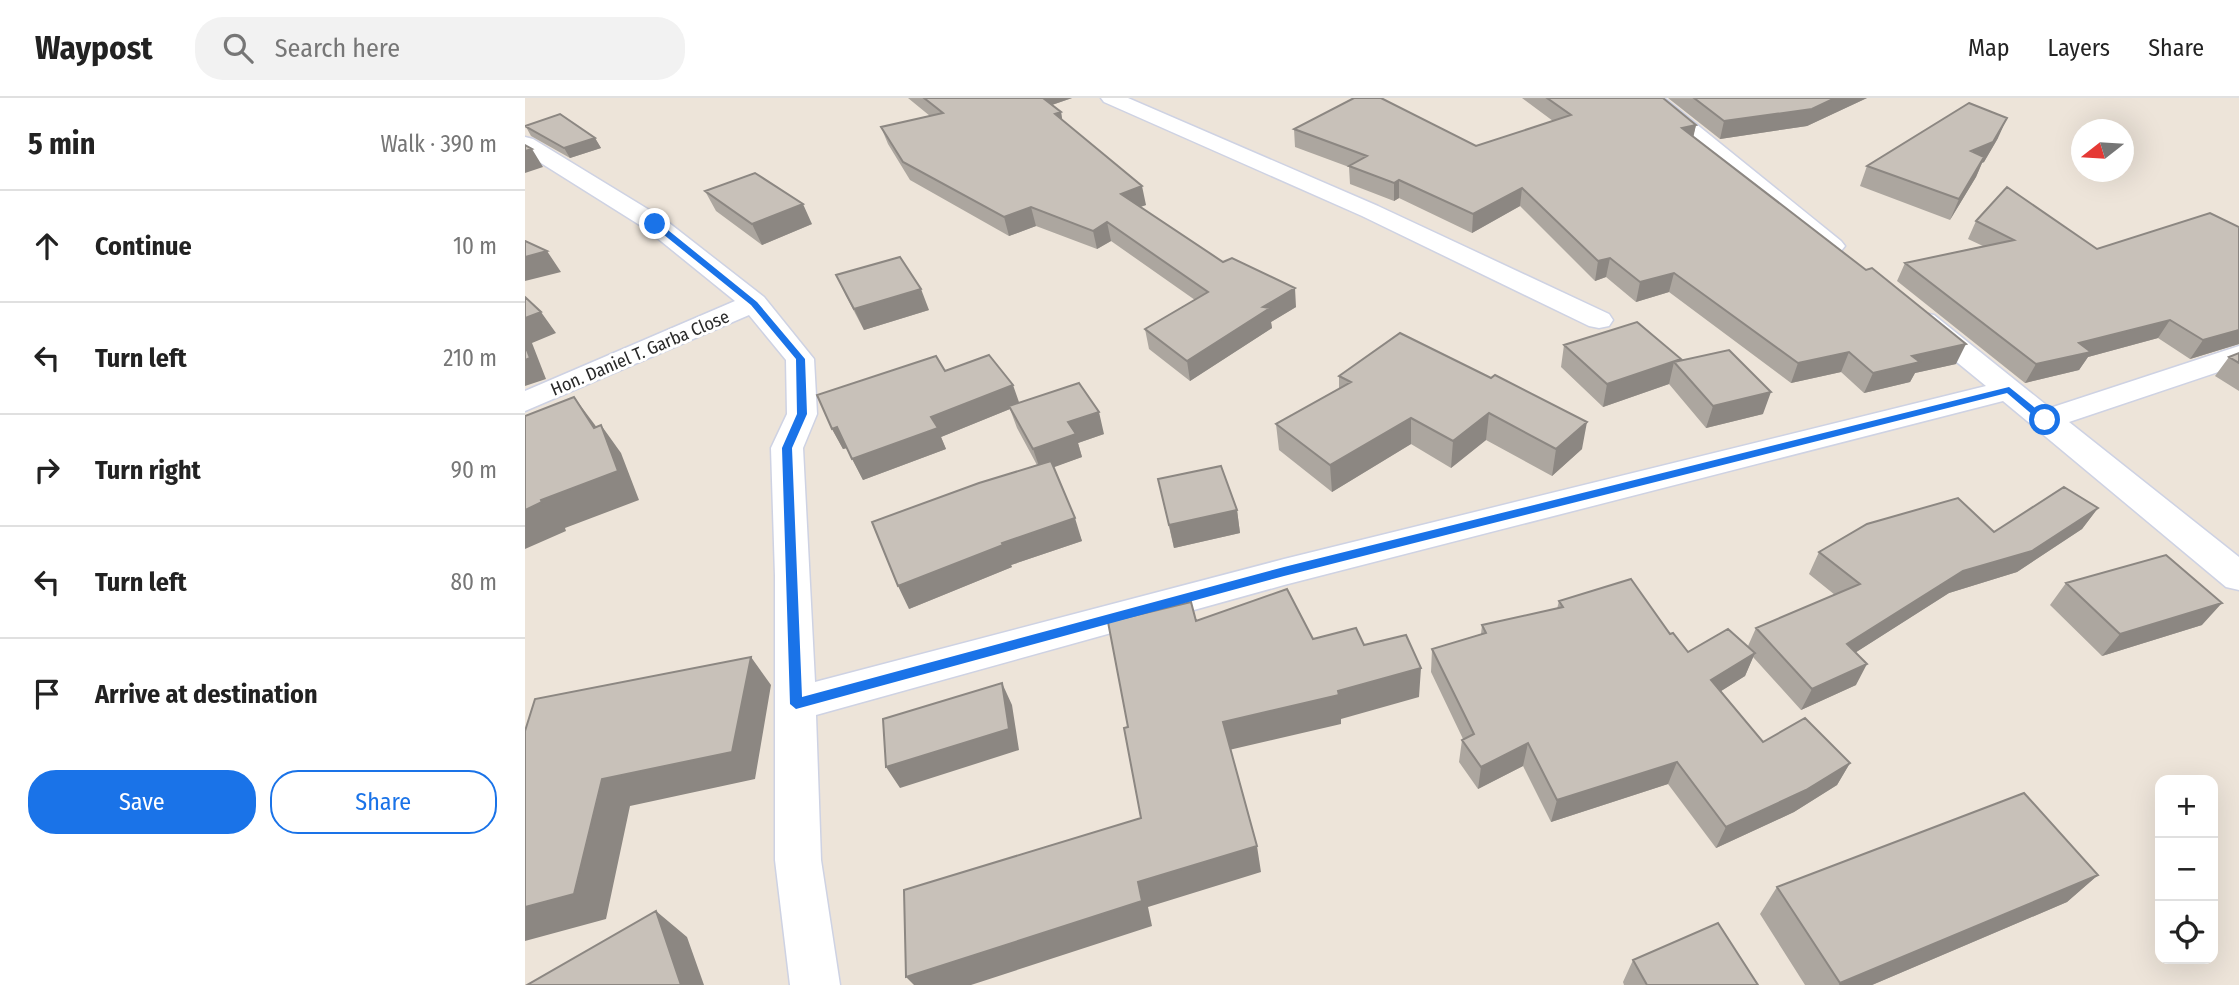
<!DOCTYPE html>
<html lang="en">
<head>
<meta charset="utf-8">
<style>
  body { margin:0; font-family:"Fira Sans Condensed",sans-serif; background:#f2f2f2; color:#222 }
  .controls { position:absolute; right:21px; bottom:21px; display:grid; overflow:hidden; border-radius:14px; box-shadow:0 7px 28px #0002 }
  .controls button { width:63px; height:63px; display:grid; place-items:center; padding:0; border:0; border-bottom:2px solid #e0e0e0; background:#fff; color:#222; font:35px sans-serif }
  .compass { position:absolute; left:1546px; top:21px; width:63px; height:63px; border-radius:50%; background:#fff; box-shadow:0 7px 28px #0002; rotate:253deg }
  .stop { position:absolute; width:21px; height:21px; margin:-16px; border:5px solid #1a73e8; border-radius:50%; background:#fff }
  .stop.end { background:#1a73e8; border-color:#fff; box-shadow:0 2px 7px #0008 }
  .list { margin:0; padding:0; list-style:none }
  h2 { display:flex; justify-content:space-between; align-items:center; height:91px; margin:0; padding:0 28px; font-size:30px }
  h2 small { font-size:23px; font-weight:400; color:#767676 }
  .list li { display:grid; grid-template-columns:46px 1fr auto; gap:21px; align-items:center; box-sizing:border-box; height:112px; padding:0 28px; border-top:2px solid #e0e0e0 }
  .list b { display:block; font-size:26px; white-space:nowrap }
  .list em { font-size:23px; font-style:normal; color:#767676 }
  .actions { display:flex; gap:14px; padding:21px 28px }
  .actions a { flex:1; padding:16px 0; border:2px solid #1a73e8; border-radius:28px; text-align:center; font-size:24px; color:#1a73e8 }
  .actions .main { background:#1a73e8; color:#fff }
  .icon { flex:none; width:38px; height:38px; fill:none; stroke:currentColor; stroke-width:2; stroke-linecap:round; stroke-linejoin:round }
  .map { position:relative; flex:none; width:1714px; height:887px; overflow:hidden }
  header { display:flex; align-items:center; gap:42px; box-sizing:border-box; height:98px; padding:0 35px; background:#fff; border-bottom:2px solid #e0e0e0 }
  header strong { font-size:33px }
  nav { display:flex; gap:38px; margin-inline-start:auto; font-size:24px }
  .search { width:490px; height:63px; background:#f2f2f2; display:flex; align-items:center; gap:18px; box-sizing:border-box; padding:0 24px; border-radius:28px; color:#767676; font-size:26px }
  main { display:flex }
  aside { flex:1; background:#fff }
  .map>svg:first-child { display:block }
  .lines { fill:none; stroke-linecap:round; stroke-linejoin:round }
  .minor-casing { stroke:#ced2e3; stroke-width:3 }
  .minor { fill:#fff; fill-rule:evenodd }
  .wall { fill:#aca69f }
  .shaded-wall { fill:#8c8782 }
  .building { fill:#c8c1b9; stroke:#8c8782; stroke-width:2 }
  .route { fill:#1a73e8 }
  .labels { text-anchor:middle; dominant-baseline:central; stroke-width:6; stroke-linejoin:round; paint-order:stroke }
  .street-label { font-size:18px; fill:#292929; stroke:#fff }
</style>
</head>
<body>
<header>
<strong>Waypost</strong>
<div class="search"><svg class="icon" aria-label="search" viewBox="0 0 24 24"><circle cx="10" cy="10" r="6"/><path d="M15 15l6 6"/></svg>Search here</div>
<nav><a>Map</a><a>Layers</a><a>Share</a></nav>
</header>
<main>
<aside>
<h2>5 min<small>Walk · 390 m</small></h2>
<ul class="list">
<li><svg class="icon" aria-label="ahead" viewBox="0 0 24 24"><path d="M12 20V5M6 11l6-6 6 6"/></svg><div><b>Continue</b></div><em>10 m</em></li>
<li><svg class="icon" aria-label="left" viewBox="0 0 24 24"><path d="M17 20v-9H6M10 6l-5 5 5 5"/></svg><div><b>Turn left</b></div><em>210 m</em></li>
<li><svg class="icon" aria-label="right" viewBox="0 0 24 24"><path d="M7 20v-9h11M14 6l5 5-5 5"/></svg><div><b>Turn right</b></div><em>90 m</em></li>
<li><svg class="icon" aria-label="left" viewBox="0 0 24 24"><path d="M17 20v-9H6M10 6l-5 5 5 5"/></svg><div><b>Turn left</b></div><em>80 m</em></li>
<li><svg class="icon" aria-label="arrive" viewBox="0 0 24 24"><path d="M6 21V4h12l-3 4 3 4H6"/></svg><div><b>Arrive at destination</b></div></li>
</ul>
<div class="actions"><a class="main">Save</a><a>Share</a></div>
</aside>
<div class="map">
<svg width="1714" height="887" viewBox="0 0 1714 887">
  <rect width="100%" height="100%" fill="#ede4d9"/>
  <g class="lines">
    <defs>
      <path id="minor" d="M576,0H603L853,108L1084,216L1088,222L1084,228L1074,230L1064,228L837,118L579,4Z
        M1117,0H1139L1316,143L1320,148L1316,153L1307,156L1298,153Z
        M0,39L8,41L139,121L239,199L289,261L292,316L278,350L290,584L759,461L1461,288L1389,229L1385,223L1389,217L1399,215L1409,217L1525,310L1714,248V267L1544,324L1714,459V492L1701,489L1478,303L759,487L291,617L296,762L315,887H265L250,762V478L246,350L262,316L261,262L224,217L0,313V293L210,203L121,131L0,55Z"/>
    </defs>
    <!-- minor casing -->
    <use href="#minor" class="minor-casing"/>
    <!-- minor -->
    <use href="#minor" class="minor"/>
  </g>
  <!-- wall -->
  <path class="wall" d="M383,0H547L527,7L536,14L537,22L621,107L615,109L698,164L771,209L746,224L747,230L665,283L624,251L620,231L670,202L586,143L572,151L511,128L484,138L385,82L363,46L356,29L405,18Z
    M997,0H1138L1171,27L1168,38L1431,266L1390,275L1385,284L1339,295L1316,274L1266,285L1144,194L1111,204L1081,179L1070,183L995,108L947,135L874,100L869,103L825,86L824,69L770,49L769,31L951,48L1028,23Z
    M1143,0H1342L1282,28L1195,41Z
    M0,27L70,40L76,50L45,60L6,38Z
    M1473,40L1459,64L1457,65L1451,79L1425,122L1335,88L1342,68Z
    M180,93L287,126L237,147L191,113Z
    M1451,123L1572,151L1714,129V246L1665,261L1633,240L1563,259L1554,272L1500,285L1372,183L1380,165L1458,148L1443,141Z
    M311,177L404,212L339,232L321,198Z
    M875,235L1057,351L1027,378L961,342L926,370L886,346L807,394L754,352L751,326L814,291V278Z
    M1039,247L1156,261V262L1238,316L1181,330L1144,286L1078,309L1036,269Z
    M1714,255V293L1690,278L1704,259Z
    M420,273L494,305L579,336L553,345L557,359L528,369L557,443L486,467L487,469L384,511L512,367L492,330L485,311L416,339L421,351L338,382L322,350L318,351L307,331Z
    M633,381L712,412L715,435L649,450Z
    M1573,410L1557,431L1492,474L1424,495L1331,554V587L1276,612L1228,559L1220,578L1196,593L1238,644L1325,665L1312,687L1269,714L1191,750L1143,686L1026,724L998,668L953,691L934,664L937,642L938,641L906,574L907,551L956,536L957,527L1032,511L1034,503L1145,536L1163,554L1223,548L1231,530L1310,497L1284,476L1294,454L1469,434Z
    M1541,485L1677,527L1577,558L1525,507Z
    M1573,777L1542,804L1347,887H1280L1235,816L1252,789Z
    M1108,862L1233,887H1099L1098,884Z"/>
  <!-- shaded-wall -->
  <path class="shaded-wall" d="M513,0H547L515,11Z
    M1310,0H1342L1282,28L1195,41L1199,23Z
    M536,14L539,32L530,16Z
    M1482,20L1473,40L1459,64L1457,65L1451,79L1425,122L1434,101L1446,53Z
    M1171,27L1167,45L1157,30Z
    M70,40L76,50L45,60L39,50Z
    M7,51L18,69L0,75V53Z
    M874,82V100L869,103V85Z
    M617,88L621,107L600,114L596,96Z
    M997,90L995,108L947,135L948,116Z
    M278,106L287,126L237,147L227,126Z
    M506,109L511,128L484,138L479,119Z
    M582,124L586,143L572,151L568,133Z
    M22,153L36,174L0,183V159Z
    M1085,160L1081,179L1070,183L1073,163Z
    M1149,175L1144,194L1111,204L1115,184Z
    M770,190L771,209L746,224L747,230L665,283L662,263L738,209Z
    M396,191L404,212L339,232L329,211Z
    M16,214L31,235L7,245L21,281L0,288V220Z
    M1645,222L1633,240L1563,259L1554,272L1500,285L1511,266L1554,245Z
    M1714,232V246L1665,261L1678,242Z
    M1441,246L1431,266L1390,275L1385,284L1339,295L1348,275L1387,258Z
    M1324,254L1316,274L1266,285L1273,265Z
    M1156,261L1154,270L1149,264L1144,286L1078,309L1082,286Z
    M488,287L495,307L484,308L485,311L416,339L421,351L338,382L327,361L406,319Z
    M1246,294L1238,316L1181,330L1188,308Z
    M49,299L70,327L85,351L76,327L96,355L114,402L40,430L41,433L0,451V412L16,402L69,330Z
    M574,314L579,336L553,345L557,359L516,374L508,351L543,324Z
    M964,315L961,342L926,370L928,343Z
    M886,320V346L807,394L805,367Z
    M1062,324L1057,351L1027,378L1031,351Z
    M312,329L322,350L318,351L307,331Z
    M1573,410L1557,431L1492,474L1424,495L1311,567L1322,546L1438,473Z
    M712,412L715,435L649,450L644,427Z
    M550,420L557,443L486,467L487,469L384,511L373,488L477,445Z
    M1697,505L1677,527L1577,558L1595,536Z
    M1230,555L1220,578L1177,605L1186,582Z
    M226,559L246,587L230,681L105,708L81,821L0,843V809L77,681Z
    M1342,566L1331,587L1276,612L1287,591Z
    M896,570L894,599L816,621V626L704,652L698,624Z
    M477,585L487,607L494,652L375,690L361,669Z
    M1003,645L998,668L953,691L956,669Z
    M1152,664L1143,686L1026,724L1032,702Z
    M1325,665L1312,687L1269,714L1191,750L1201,729Z
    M732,748L736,774L623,809L627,828L446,887H389L381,879L613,784Z
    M1573,777L1542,804L1347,887H1314L1315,885Z
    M131,813L162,839L179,887H156Z"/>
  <!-- building -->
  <path class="building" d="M399,0H518L536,14L530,16L617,88L596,96L698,164L707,160L770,190L738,209L745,210L662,263L620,231L683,194L582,124L568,133L506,109L479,119L378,64L356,29L418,15Z
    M829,0H856L951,48L1046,17L1022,0H1138L1171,27L1157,30L1341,172L1347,170L1441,246L1387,258L1395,264L1348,275L1324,254L1273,265L1149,175L1115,184L1085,160L1073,163L997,90L948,116L874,82L869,85L824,68L842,58L769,31Z
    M1169,0H1310L1287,11L1199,23Z
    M1444,5L1482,20L1468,44L1446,53L1459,59L1434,101L1342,68Z
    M35,16L70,40L39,50L0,28Z
    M0,47L7,51L0,53Z
    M230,75L278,106L227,126L180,93Z
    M1482,89L1572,151L1685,115L1714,129V232L1678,242L1645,222L1554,245L1566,254L1511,266L1380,165L1489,142L1451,123Z
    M0,143L22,153L0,159Z
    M375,159L396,191L329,211L311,177Z
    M0,199L16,214L0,220Z
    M1112,224L1156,261L1082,286L1039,247Z
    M875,235L966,280L970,277L1062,324L1031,351L964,315L928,343L886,320L805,367L751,326L826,284L814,278Z
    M0,247L5,260L0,262Z
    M1204,252L1246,294L1188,308L1149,264Z
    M1714,255V265L1704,259Z
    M464,257L488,287L406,319L413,330L327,361L312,329L307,331L292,297L411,258L420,273Z
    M554,285L574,314L543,324L551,336L508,351L484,308Z
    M49,299L69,330L76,327L93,373L16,402L17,404L0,412V318Z
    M526,363L550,420L477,445L478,447L373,488L347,424L454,385Z
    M696,368L712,412L644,427L633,381Z
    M1539,389L1573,410L1507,453L1438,473L1322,546L1342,566L1287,591L1231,530L1335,486L1294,454L1342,426L1433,400L1469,434Z
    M1641,457L1697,505L1595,536L1541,485Z
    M1106,481L1145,536L1148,535L1163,554L1203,531L1230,555L1186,582L1238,644L1280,620L1325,665L1281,692L1201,729L1152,664L1032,702L1003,645L956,669L937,642L949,636L907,551L961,535L957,527L1038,509L1034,503Z
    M762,491L788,541L831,530L839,547L881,537L896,570L813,593L814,597L698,624L732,748L613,784L617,803L381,879L379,792L616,720L599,630L603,629L583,524L666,504L671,523Z
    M226,559L207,654L77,681L49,796L0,809V633L10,601Z
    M477,585L484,631L361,669L358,621Z
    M1499,695L1573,777L1315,885L1252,789Z
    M131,813L156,887H2Z
    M1193,825L1233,887H1122L1108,862Z"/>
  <!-- route -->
  <path class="route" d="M128,124H133L232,204L280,261L282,316L267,350L277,599L759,469L1484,289L1525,322L1516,324L1482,295L759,478L271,611L265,606L257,350L272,316L271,261L226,207L128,128Z"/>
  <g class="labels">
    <!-- street labels -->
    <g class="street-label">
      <text transform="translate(115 255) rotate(-23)">Hon. Daniel T. Garba Close</text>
    </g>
  </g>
</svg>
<div class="controls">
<button>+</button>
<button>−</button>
<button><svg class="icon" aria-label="locate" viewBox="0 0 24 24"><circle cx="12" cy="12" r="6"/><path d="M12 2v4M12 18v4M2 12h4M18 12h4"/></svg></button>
</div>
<svg class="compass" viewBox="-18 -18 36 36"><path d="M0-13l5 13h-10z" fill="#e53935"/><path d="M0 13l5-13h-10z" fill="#767676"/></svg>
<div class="stop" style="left:1520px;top:322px"></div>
<div class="stop end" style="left:130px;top:126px"></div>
</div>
</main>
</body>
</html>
